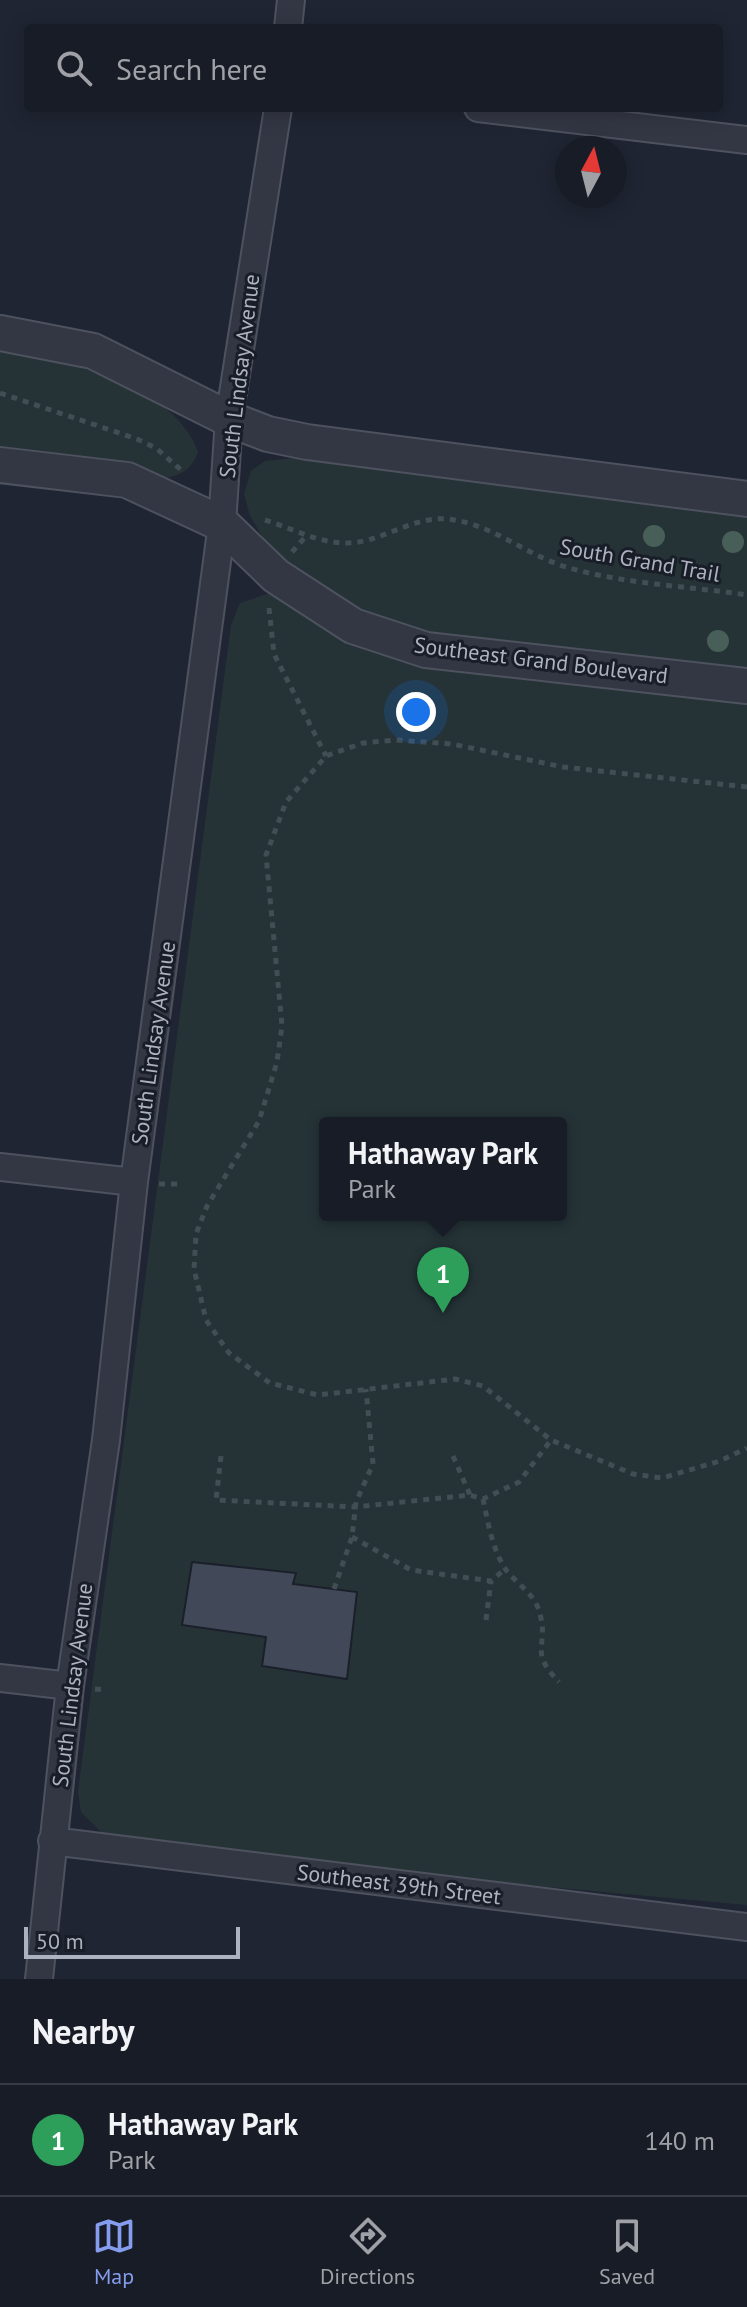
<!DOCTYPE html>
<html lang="en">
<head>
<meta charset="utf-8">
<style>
  body { margin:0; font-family:"PT Sans",sans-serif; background:#252932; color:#f1f3f6 }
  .compass { position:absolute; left:555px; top:136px; width:72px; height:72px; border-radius:50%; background:#181c26; box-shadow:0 4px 20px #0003; rotate:7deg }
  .scale { position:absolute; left:24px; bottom:20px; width:216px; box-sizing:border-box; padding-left:8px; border:4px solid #adb2c1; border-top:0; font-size:22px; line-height:28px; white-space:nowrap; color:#adb2c1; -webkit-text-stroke:6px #191d28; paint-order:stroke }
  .you { position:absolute; left:416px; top:712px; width:28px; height:28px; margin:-20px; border:6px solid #fff; border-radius:50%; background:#1a73e8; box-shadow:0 0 0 12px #1a73e833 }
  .badge { display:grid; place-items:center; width:52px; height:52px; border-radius:50%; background:#859dee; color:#fff; font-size:26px; font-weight:700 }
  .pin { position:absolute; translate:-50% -66px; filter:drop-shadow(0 2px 4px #0008) }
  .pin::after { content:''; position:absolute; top:42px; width:28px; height:24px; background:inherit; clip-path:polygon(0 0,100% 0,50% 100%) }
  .popup { position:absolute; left:319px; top:1117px; width:248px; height:104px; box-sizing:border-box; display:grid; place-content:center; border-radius:8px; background:#181c26; filter:drop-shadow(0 2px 6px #0005); font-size:26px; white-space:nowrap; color:#9fa1a7 }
  .popup b { font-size:30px; color:#f1f3f6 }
  .popup::after { content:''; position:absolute; left:50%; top:100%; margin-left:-16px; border:16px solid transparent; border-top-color:#181c26 }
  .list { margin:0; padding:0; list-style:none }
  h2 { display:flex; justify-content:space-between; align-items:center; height:104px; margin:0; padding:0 32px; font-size:34px }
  h2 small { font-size:26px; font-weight:400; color:#9fa1a7 }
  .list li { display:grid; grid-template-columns:52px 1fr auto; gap:24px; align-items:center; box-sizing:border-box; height:112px; padding:0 32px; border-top:2px solid #363a43 }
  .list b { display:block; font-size:30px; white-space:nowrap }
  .list p { margin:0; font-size:26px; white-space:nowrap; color:#9fa1a7 }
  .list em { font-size:26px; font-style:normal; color:#9fa1a7 }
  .icon { flex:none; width:44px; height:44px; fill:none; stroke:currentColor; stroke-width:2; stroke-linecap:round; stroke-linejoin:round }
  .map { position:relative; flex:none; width:747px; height:1979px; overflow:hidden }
  .search { position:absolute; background:#181c26; box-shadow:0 4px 20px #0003; left:24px; right:24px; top:24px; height:88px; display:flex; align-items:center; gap:20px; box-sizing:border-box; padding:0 28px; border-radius:8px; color:#9fa1a7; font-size:30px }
  .sheet { height:216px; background:#181c26 }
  nav { display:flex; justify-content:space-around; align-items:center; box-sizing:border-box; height:112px; border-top:2px solid #363a43; background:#181c26; font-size:22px; color:#9fa1a7 }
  nav a { display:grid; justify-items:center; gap:4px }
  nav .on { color:#859dee }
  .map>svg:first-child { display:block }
  .green { fill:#253337; fill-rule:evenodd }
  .building { fill:#414858; stroke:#1b1f2a; stroke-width:2 }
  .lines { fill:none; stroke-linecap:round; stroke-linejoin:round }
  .minor-casing { stroke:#4e525f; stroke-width:30 }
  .tertiary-casing { stroke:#4e525f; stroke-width:38 }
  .path { stroke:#414e54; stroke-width:5; stroke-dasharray:6 6; stroke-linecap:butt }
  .minor { stroke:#333744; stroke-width:26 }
  .tertiary { stroke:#333744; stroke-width:34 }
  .tree { fill:#475f58 }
  .labels { text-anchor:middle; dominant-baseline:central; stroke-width:6; stroke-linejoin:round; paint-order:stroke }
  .street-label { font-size:22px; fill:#adb2c1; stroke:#191d28 }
</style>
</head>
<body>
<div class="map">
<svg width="747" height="1979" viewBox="0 0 747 1979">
  <rect width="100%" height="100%" fill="#202533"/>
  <!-- green -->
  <path class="green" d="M0,352C62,359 175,384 198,452C191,471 178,478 158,478L0,451Z
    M295,458L747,517V671L431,635L352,610L283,562L268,546L250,516L244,494L251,471L265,461Z
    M270,593L337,638L421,665L747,703V1905L527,1885L104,1835L81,1812L78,1792L231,625L240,603ZM325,1123H561V1215H325Z"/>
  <!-- building -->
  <path class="building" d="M192,1562L296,1573L293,1584L357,1592L347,1679L262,1666L266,1637L182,1625Z"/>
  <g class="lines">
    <defs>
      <path id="minor" d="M288,28L291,0
        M478,108L747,140
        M0,1167L134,1182
        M0,1678L70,1686
        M52,1841L747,1927
        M39,1979L70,1686L106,1440L134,1182L222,524L229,419L278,108"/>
      <path id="tertiary" d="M0,333L93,351L229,419L268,434L307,442L747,499
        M0,465L127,480L222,524L276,576L353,626L426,650L747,686"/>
    </defs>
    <!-- minor casing -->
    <use href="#minor" class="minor-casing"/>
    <!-- tertiary casing -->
    <use href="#tertiary" class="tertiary-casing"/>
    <!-- path -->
    <path class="path" d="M0,393L137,439L156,448L181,470
      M265,520C291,528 318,543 347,543C381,543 412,516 447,519C491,523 524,554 566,567C623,584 688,586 747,595
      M292,552L307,535
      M269,608L274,654L326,756
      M747,787L563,767L452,744L395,740L363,743L326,756L286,802L266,855L282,1026L277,1062L259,1121L207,1206L196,1234L194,1269L206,1320L229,1353L270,1383L318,1395L455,1379L483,1386L551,1440L633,1474L662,1478L720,1461L747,1448
      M159,1184H177
      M221,1456L216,1500L355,1507L470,1495L483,1499L519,1482L551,1440
      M453,1456L470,1495
      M483,1499C488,1522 492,1549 506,1570C517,1584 536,1595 540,1614C549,1648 528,1650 559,1682
      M352,1537L411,1570L491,1581L505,1569
      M334,1589L352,1537L356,1502L373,1464L366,1389
      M486,1620L491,1581
      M95,1689L107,1690"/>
    <!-- minor -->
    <use href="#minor" class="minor"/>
    <!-- tertiary -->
    <use href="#tertiary" class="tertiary"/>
  </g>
  <!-- trees -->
  <g class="tree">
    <circle cx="654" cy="536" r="11"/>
    <circle cx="733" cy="542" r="11"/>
    <circle cx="718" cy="641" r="11"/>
  </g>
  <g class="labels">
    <!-- street labels -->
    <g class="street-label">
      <text transform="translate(239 376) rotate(-83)">South Lindsay Avenue</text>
      <text transform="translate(640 560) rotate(10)">South Grand Trail</text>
      <text transform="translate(541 660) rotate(7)">Southeast Grand Boulevard</text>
      <text transform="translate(153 1043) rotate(-82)">South Lindsay Avenue</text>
      <text transform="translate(72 1685) rotate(-83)">South Lindsay Avenue</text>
      <text transform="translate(399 1884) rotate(7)">Southeast 39th Street</text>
    </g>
  </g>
</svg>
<svg class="compass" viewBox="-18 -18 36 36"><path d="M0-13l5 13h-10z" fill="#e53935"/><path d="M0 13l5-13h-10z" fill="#9fa1a7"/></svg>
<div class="scale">50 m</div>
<div class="you"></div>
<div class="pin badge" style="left:443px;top:1313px;background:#2e9e5b">1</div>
<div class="popup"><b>Hathaway Park</b>Park</div>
<div class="search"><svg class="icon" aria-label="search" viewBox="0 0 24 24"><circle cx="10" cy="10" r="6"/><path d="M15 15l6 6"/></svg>Search here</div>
</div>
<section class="sheet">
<h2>Nearby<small></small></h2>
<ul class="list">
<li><span class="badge" style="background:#2e9e5b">1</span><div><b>Hathaway Park</b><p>Park</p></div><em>140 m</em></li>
</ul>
</section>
<nav>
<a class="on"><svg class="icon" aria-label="map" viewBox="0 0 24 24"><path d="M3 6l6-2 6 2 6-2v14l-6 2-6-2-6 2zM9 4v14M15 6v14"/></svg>Map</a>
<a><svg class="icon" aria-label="directions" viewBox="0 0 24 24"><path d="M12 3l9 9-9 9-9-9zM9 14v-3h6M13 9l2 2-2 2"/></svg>Directions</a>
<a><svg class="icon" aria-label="saved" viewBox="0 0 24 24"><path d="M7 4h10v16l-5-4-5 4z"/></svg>Saved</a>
</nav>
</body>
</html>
